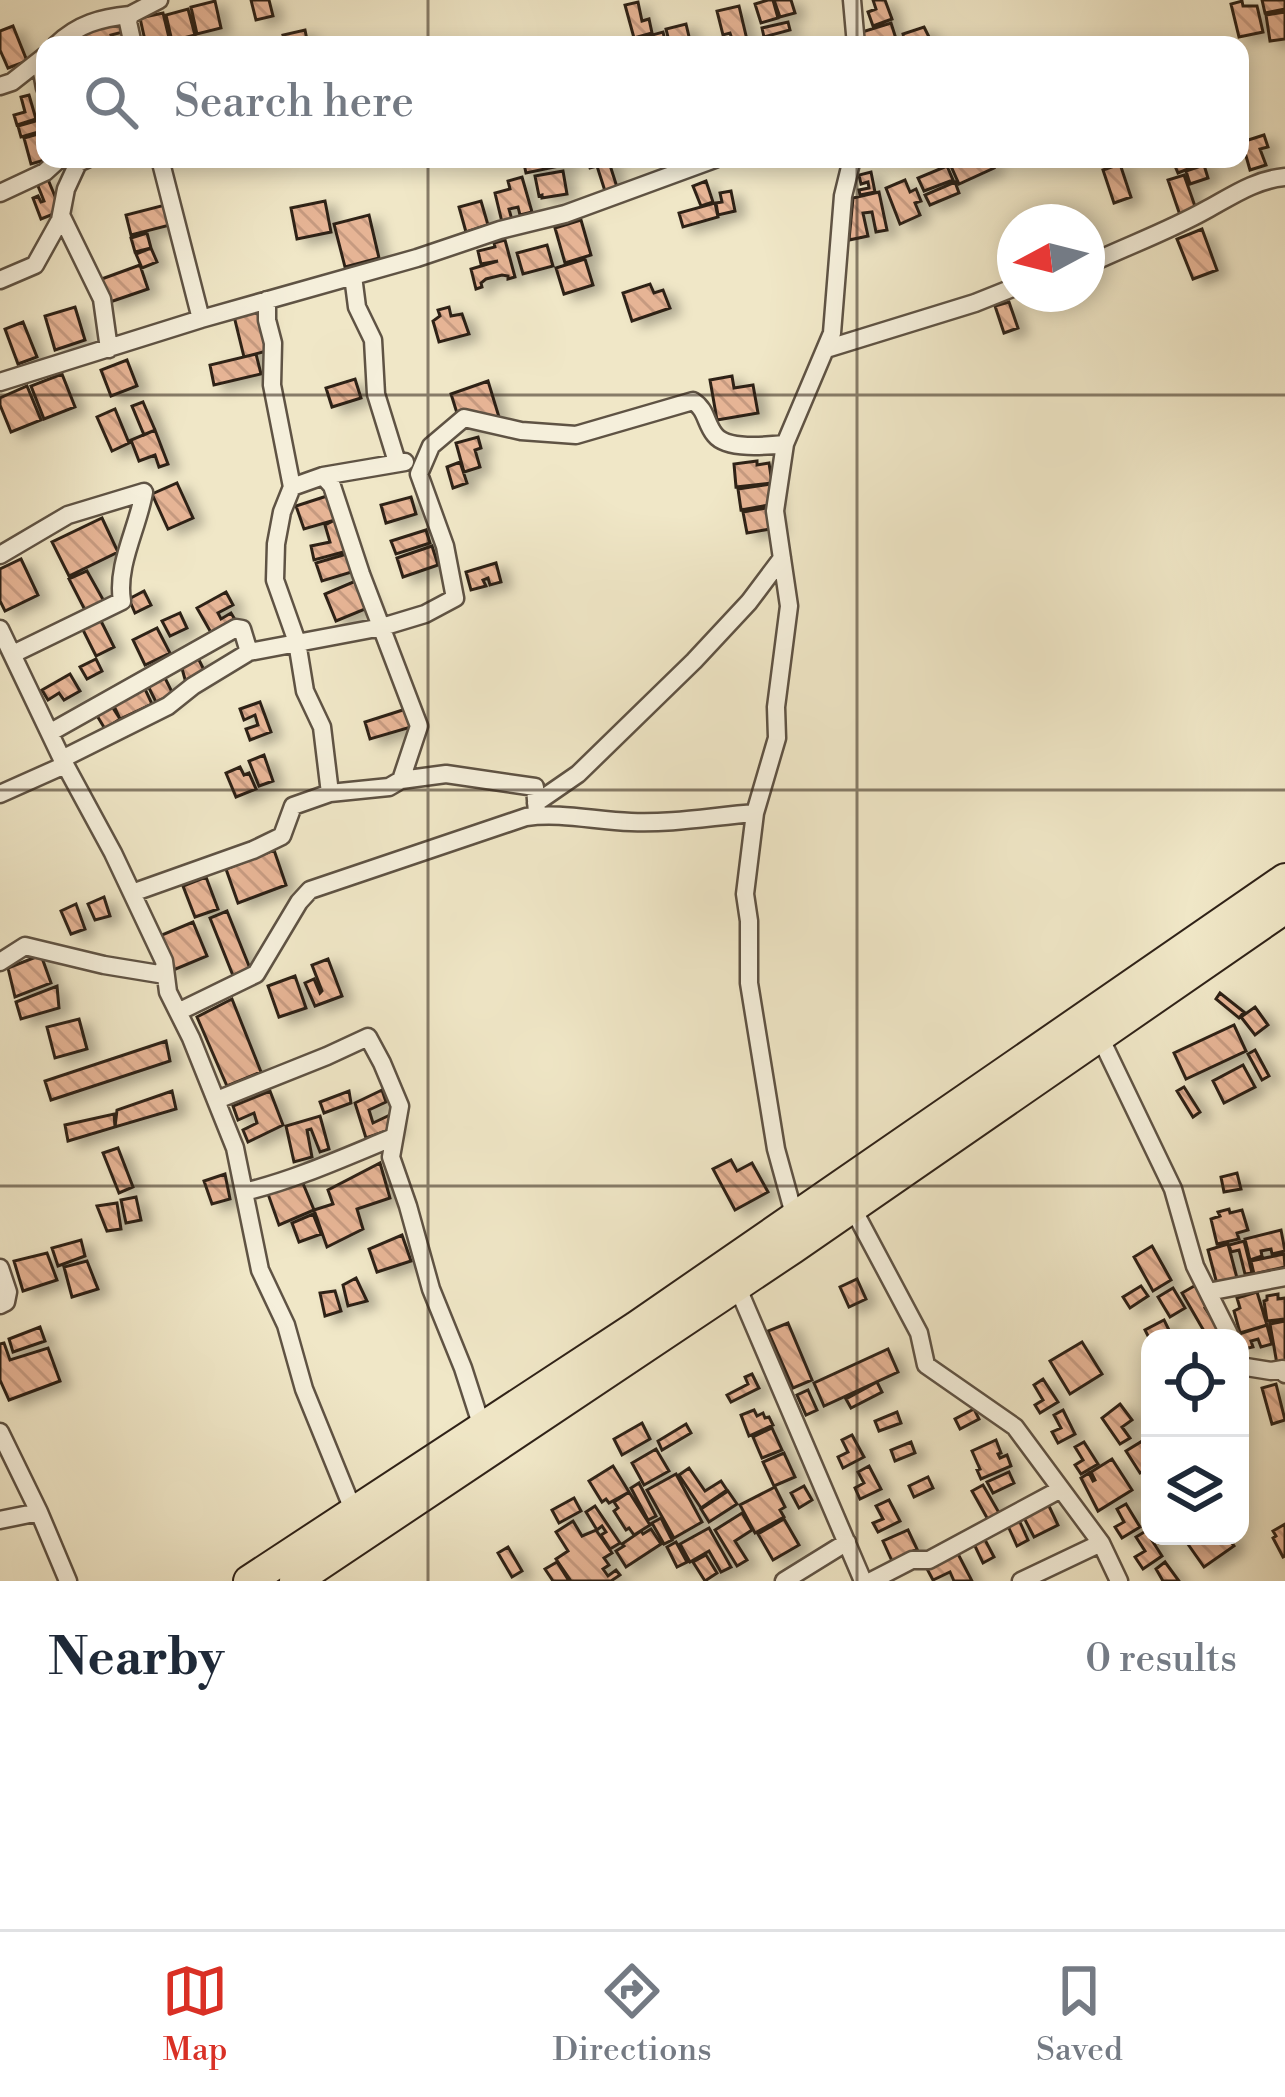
<!DOCTYPE html>
<html lang="en">
<head>
<meta charset="utf-8">
<style>
  body { margin:0; font-family:"Libre Bodoni",serif; background:#f6f6f7; color:#1f2937 }
  .controls { position:absolute; right:36px; bottom:36px; display:grid; overflow:hidden; border-radius:24px; box-shadow:0 6px 18px #0003 }
  .controls button { width:108px; height:108px; display:grid; place-items:center; padding:0; border:0; border-bottom:3px solid #e0e1e3; background:#fff; color:#1f2937; font:60px sans-serif }
  .compass { position:absolute; left:997px; top:204px; width:108px; height:108px; border-radius:50%; background:#fff; box-shadow:0 6px 18px #0003; rotate:263deg }
  .list { margin:0; padding:0; list-style:none }
  h2 { display:flex; justify-content:space-between; align-items:center; height:156px; margin:0; padding:0 48px; font-size:51px }
  h2 small { font-size:39px; font-weight:400; color:#747a83 }
  .icon { flex:none; width:66px; height:66px; fill:none; stroke:currentColor; stroke-width:2; stroke-linecap:round; stroke-linejoin:round }
  .map { position:relative; flex:none; width:1285px; height:1581px; overflow:hidden }
  .search { position:absolute; background:#fff; box-shadow:0 6px 18px #0003; left:36px; right:36px; top:36px; height:132px; display:flex; align-items:center; gap:30px; box-sizing:border-box; padding:0 42px; border-radius:24px; color:#747a83; font-size:45px }
  .sheet { height:348px; background:#fff }
  nav { display:flex; justify-content:space-around; align-items:center; box-sizing:border-box; height:168px; border-top:3px solid #e0e1e3; background:#fff; font-size:33px; color:#747a83 }
  nav a { display:grid; justify-items:center; gap:6px }
  nav .on { color:#d93025 }
  .map>svg:first-child { display:block }
  .building { fill:url(#building-back-hatch); stroke:#2f2218; stroke-width:3; filter:url(#shadow) }
  .lines { fill:none; stroke-linecap:round; stroke-linejoin:round }
  .street-casing { stroke:#5f5344; stroke-width:21 }
  .highway-casing { stroke:#2f2218; stroke-width:34 }
  .street { stroke:#f5efdb; stroke-width:16 }
  .highway { stroke:#f0e7c7; stroke-width:30 }
  .grid { fill:none; stroke:#2f2218; stroke-width:3; stroke-opacity:0.55 }
</style>
</head>
<body>
<div class="map">
<svg width="1285" height="1581" viewBox="0 0 1285 1581">
  <defs>
    <pattern id="building-back-hatch" width="6" height="6" patternUnits="userSpaceOnUse" patternTransform="scale(3)"><rect width="6" height="6" fill="#e6b495"/><path d="M-1 5l2 2M0 0l6 6M5-1l2 2" fill="none" stroke="#c69a80"/></pattern>
    <filter id="shadow"><feDropShadow dx="10" dy="5.5" stdDeviation="6" flood-color="#0004"/></filter>
  </defs>
  <rect width="100%" height="100%" fill="#f0e7c7"/>
  <filter id="stains"><feTurbulence type="fractalNoise" baseFrequency=".00167" numOctaves="4"/><feColorMatrix values="0 0 0 0 .2 0 0 0 0 .09 0 0 0 0 .02 0 0 0 .5 -.17"/></filter>
  <radialGradient id="worn" r=".72"><stop offset=".6" stop-color="#630" stop-opacity="0"/><stop offset="1" stop-color="#630" stop-opacity=".3"/></radialGradient>
  <!-- building -->
  <path class="building" d="M251,0H269L273,16L256,20Z
    M768,0H773L778,18L761,23L755,4Z
    M774,0H791L795,13L780,17Z
    M873,0H885L892,19L873,26L868,12L876,9Z
    M1262,0H1285V9L1265,13Z
    M215,1L221,28L197,34L191,7Z
    M1242,1L1243,6H1257L1263,32L1239,37L1231,4Z
    M638,2L642,21L649,19L652,33L634,38L625,5Z
    M739,6L748,44L726,45L725,41L732,39L730,33L723,35L717,11Z
    M188,9L195,35L172,41L166,15Z
    M1285,12V39L1270,41L1266,15Z
    M163,13L170,42L146,45L140,18Z
    M120,19L123,32L111,35L113,41L122,38L123,44L84,45L80,30Z
    M788,22L790,30L764,37L762,28Z
    M891,23L898,45H867L862,32Z
    M686,24L691,45H670L666,29Z
    M13,26L27,61L8,68L0,50V31Z
    M924,27L933,45H906L903,34Z
    M305,30L308,45H286L283,35Z
    M663,32L666,45H635L634,40Z
    M29,95L36,119L17,125L14,115L25,112L21,97Z
    M39,120L42,131L21,137L18,126Z
    M38,134L41,142L45,141V159H48L31,164L24,138Z
    M1264,135L1268,147L1260,149L1266,165L1250,170L1242,142Z
    M523,159H567L569,164L526,173Z
    M587,159H608L617,187L605,191L597,166L590,168Z
    M962,159H990L994,168L959,184L950,164Z
    M1172,159H1195L1198,165L1178,173Z
    M1120,164L1131,197L1114,203L1103,170Z
    M1204,165L1208,178L1190,184L1186,171Z
    M947,166L953,180L924,191L918,178Z
    M563,171L567,194L542,198V195L539,196L535,176Z
    M871,172L875,192L860,195L859,190L869,188L868,182L861,184L859,175Z
    M1184,175L1196,209L1180,215L1168,180Z
    M47,177L61,211L41,219L33,198L38,196L41,202L44,201L36,181Z
    M522,177L532,212L520,215L518,207L509,209L512,220L502,222L495,193L510,189L508,181Z
    M905,180L910,192L916,189L921,201L915,203L920,215L900,224L886,188Z
    M706,181L713,202L701,206L693,186Z
    M955,182L959,193L930,205L925,195Z
    M731,191L735,211L718,215L716,203L722,202L720,193Z
    M879,192L887,230L876,232L872,212L863,213L868,236L849,240L853,198Z
    M325,201L331,232L297,239L291,208Z
    M481,201L488,225L466,232L459,207Z
    M715,203L718,217L683,227L679,213Z
    M165,205L170,225L131,235L126,215Z
    M369,215L379,258L345,267L334,224Z
    M581,220L591,255L565,263L555,228Z
    M1202,229L1217,270L1193,279L1177,239Z
    M147,233L151,248L135,252L131,238Z
    M505,240L515,277L508,279V276L502,275L486,279L481,283L482,287L476,289L471,269L498,261L481,264L478,251L495,247L494,243Z
    M547,245L553,266L523,274L517,253Z
    M151,248L157,262L142,268L136,254Z
    M585,259L593,285L564,294L556,268Z
    M140,265L148,289L107,303L99,280Z
    M650,284L654,293L663,290L670,308L632,321L623,293Z
    M1009,302L1018,328L1004,333L995,306Z
    M75,307L85,340L55,350L45,316Z
    M449,307L451,316L462,314L469,334L439,342L433,321L440,316L438,310Z
    M257,310L267,351L244,357L234,316Z
    M23,322L37,357L18,364L5,329Z
    M256,354L261,374L214,385L210,365Z
    M127,360L137,386L111,396L101,370Z
    M62,374L75,407L44,419L31,386Z
    M732,376L734,388L753,385L758,413L717,420L710,380Z
    M355,379L361,398L332,407L326,388Z
    M488,381L499,417L462,429L451,394Z
    M27,386L41,420L11,432L0,405V398Z
    M143,402L155,430L144,435L132,406Z
    M115,409L129,443L112,451L97,417Z
    M155,430L168,464L159,467L155,455L139,461L131,440Z
    M478,437L481,448L475,450L480,467L464,472L456,443Z
    M757,461V465L769,463L772,483L736,487L734,464Z
    M460,462L467,483L453,488L447,467Z
    M177,483L193,518L168,529L152,494Z
    M771,484L774,504L741,510L738,489Z
    M327,496L335,520L304,529L296,506Z
    M411,497L416,514L386,523L381,505Z
    M772,507L776,528L747,533L743,512Z
    M102,518L118,552L69,576L52,542Z
    M335,520L347,551L314,560L311,546L330,542L325,525Z
    M426,530L430,543L396,554L391,541Z
    M432,546L438,565L403,577L397,558Z
    M350,553L355,571L322,581L316,563Z
    M21,559L38,595L5,611L0,601V569Z
    M496,563L501,582L490,585L488,578L483,580L486,586L471,590L466,572Z
    M87,571L105,603L86,612L69,579Z
    M358,580L370,607L336,621L325,594Z
    M144,591L151,605L135,613L129,599Z
    M226,592L233,605L218,613L221,619L231,613L237,623L213,636L197,608Z
    M180,613L187,628L170,636L162,621Z
    M99,617L114,647L96,656L81,626Z
    M157,628L170,653L145,665L133,640Z
    M197,656L205,672L186,683L181,665Z
    M96,659L102,671L87,679L80,667Z
    M70,674L80,691L64,700L59,693L48,700L42,690Z
    M165,678L173,694L156,702L148,686Z
    M145,689L152,704L120,719L113,704Z
    M260,702L271,732L250,740L246,729L258,725L255,715L244,720L240,709Z
    M111,705L120,719L105,729L96,714Z
    M406,709L411,727L370,739L365,722Z
    M264,755L273,781L259,786L249,761Z
    M240,767L244,775L249,773L256,789L236,797L226,773Z
    M274,850L286,885L238,903L226,869Z
    M206,877L218,909L195,917L183,886Z
    M104,897L110,916L95,920L88,904Z
    M76,904L85,929L71,934L61,911Z
    M227,911L251,971L234,978L210,918Z
    M193,922L207,956L171,971L157,937Z
    M41,955L51,983L15,997L8,968Z
    M328,959L342,996L315,1006L305,983L314,979L320,993L322,991L312,965Z
    M295,976L306,1008L279,1017L268,986Z
    M57,986L59,1008L21,1019L16,1002Z
    M1220,993L1244,1012L1239,1018L1216,999Z
    M232,999L261,1072L227,1086L197,1017Z
    M1255,1007L1268,1025L1255,1035L1241,1017Z
    M79,1019L87,1049L55,1058L47,1027Z
    M1234,1025L1246,1051L1186,1079L1174,1053Z
    M166,1041L170,1061L51,1100L45,1081Z
    M1255,1050L1269,1076L1262,1080L1248,1054Z
    M1243,1065L1255,1087L1224,1103L1213,1081Z
    M1184,1087L1200,1112L1193,1117L1177,1091Z
    M382,1090L386,1102L369,1110L373,1123L390,1115L395,1128L366,1138L355,1103Z
    M172,1091L176,1109L115,1127L117,1110Z
    M270,1091L283,1125L248,1142L243,1130L257,1123L254,1113L238,1120L233,1106Z
    M349,1091L351,1103L324,1113L320,1102Z
    M114,1114L115,1127L68,1141L65,1125Z
    M320,1116L329,1149L320,1152L311,1129L307,1130L312,1157L294,1162L286,1126Z
    M118,1148L133,1187L119,1193L103,1153Z
    M731,1160L737,1171L752,1163L768,1192L735,1210L713,1169Z
    M380,1163L390,1198L357,1209L363,1229L327,1247L314,1210L333,1204L328,1190Z
    M1237,1173L1241,1189L1224,1192L1221,1177Z
    M225,1174L230,1199L212,1204L204,1181Z
    M302,1181L314,1210L279,1225L268,1194Z
    M136,1197L141,1220L126,1223L121,1200Z
    M117,1203L121,1229L107,1231L97,1206Z
    M1229,1209L1230,1213L1242,1210L1248,1230L1237,1233L1239,1239L1217,1244L1211,1219L1220,1216L1218,1212Z
    M313,1214L321,1234L299,1242L292,1223Z
    M1281,1230L1285,1251L1272,1254L1271,1249L1261,1251L1262,1256L1250,1260L1245,1239Z
    M402,1235L411,1261L377,1272L369,1249Z
    M81,1240L85,1256L58,1266L52,1248Z
    M1244,1241L1252,1273L1245,1274L1239,1250L1231,1252L1229,1245Z
    M1228,1244L1237,1278L1217,1284L1208,1250Z
    M1152,1246L1171,1280L1153,1291L1134,1257Z
    M47,1253L57,1280L23,1291L14,1261Z
    M1284,1254L1285,1267L1254,1274L1251,1261Z
    M87,1261L98,1289L72,1297L64,1267Z
    M356,1278L367,1301L348,1306L343,1285Z
    M857,1279L866,1299L849,1307L840,1287Z
    M1196,1285L1208,1306L1205,1308L1209,1314L1211,1312L1226,1338H1208L1182,1293Z
    M1141,1286L1148,1296L1130,1308L1123,1297Z
    M1173,1288L1185,1308L1170,1317L1158,1297Z
    M335,1291L341,1311L325,1316L320,1293Z
    M1257,1292L1267,1325L1240,1333L1234,1311L1240,1308L1237,1298Z
    M1278,1294V1299L1285,1298V1319L1267,1321L1264,1301L1267,1300V1296Z
    M1164,1320L1169,1330L1150,1340L1145,1330Z
    M1285,1321V1363L1277,1364L1270,1324Z
    M788,1323L812,1380L793,1388L768,1331Z
    M1267,1325L1272,1344L1261,1347L1258,1339L1251,1341L1253,1347L1244,1349L1239,1334Z
    M40,1327L45,1341L13,1352L9,1339Z
    M1082,1342L1102,1374L1070,1394L1050,1361Z
    M4,1343L10,1360L48,1348L60,1381L9,1400L0,1380V1344Z
    M888,1349L898,1372L824,1406L814,1383Z
    M752,1374L759,1388L731,1402L727,1395L748,1384L745,1377Z
    M1043,1379L1058,1402L1040,1413L1035,1405L1043,1400L1034,1385Z
    M877,1382L882,1392L851,1408L846,1399Z
    M1276,1384L1285,1420L1272,1424L1262,1388Z
    M808,1390L817,1410L806,1415L797,1395Z
    M1120,1404L1132,1420L1122,1427L1130,1438L1120,1444L1102,1418Z
    M974,1409L979,1419L960,1429L955,1419Z
    M754,1410L757,1416L763,1413L765,1418L769,1417L773,1425L749,1436L741,1415Z
    M1063,1410L1075,1434L1058,1443L1052,1432L1061,1428L1054,1415Z
    M897,1412L901,1423L879,1431L875,1421Z
    M642,1423L650,1439L622,1455L614,1439Z
    M686,1424L691,1433L662,1450L658,1441Z
    M772,1428L782,1450L762,1458L753,1437Z
    M852,1435L864,1457L843,1468L838,1457L848,1452L842,1440Z
    M996,1440L1001,1453L998,1454L1000,1458L1007,1455L1011,1466L981,1479L977,1470L980,1469L972,1451Z
    M1144,1440L1150,1452L1143,1457L1149,1467L1140,1473L1126,1451Z
    M911,1442L915,1453L895,1461L891,1450Z
    M1084,1442L1098,1464L1081,1474L1075,1465L1083,1460L1075,1447Z
    M656,1449L669,1471L644,1485L632,1463Z
    M784,1453L795,1477L774,1486L763,1462Z
    M1112,1459L1132,1490L1098,1511L1081,1478L1089,1473L1093,1481L1095,1480L1091,1472Z
    M613,1466L629,1492L609,1503L606,1499L602,1502L589,1481Z
    M869,1466L881,1489L860,1499L855,1488L864,1483L858,1472Z
    M689,1468L705,1491L721,1481L727,1490L701,1508L679,1475Z
    M1009,1472L1014,1483L993,1493L987,1482Z
    M676,1474L702,1522L674,1538L647,1490Z
    M928,1477L933,1488L914,1497L909,1486Z
    M639,1483L656,1516L648,1520L631,1488Z
    M983,1485L1002,1518L991,1525L972,1491Z
    M804,1486L812,1500L799,1508L791,1493Z
    M775,1487L785,1507L780,1510L784,1517L755,1533L740,1505Z
    M728,1491L737,1504L709,1522L701,1509Z
    M629,1492L650,1525L634,1535L629,1528L626,1530L614,1511L618,1508L614,1502Z
    M574,1498L581,1511L559,1523L552,1510Z
    M889,1500L900,1521L878,1532L873,1523L883,1519L876,1506Z
    M1048,1504L1058,1525L1034,1537L1023,1516Z
    M1126,1504L1140,1527L1122,1538L1115,1527L1124,1522L1117,1509Z
    M595,1506L620,1543L610,1549L601,1535L606,1532L602,1526L597,1530L586,1512Z
    M742,1513L752,1530L735,1541L747,1560L737,1566L715,1530Z
    M661,1518L672,1540L664,1544L652,1523Z
    M784,1519L799,1545L773,1560L758,1534Z
    M1019,1520L1028,1540L1017,1546L1008,1526Z
    M573,1521L582,1536L596,1530L612,1553L604,1558L609,1565L603,1569L608,1576L616,1570L620,1575L611,1581H571L556,1559L568,1551L556,1532Z
    M1285,1524V1556L1283,1557L1273,1538L1276,1536L1273,1531Z
    M709,1528L731,1567L721,1572L709,1551L690,1562L680,1544Z
    M651,1529L661,1544L626,1567L616,1551L624,1546L622,1544L641,1531L643,1534Z
    M908,1530L917,1549L892,1561L883,1541Z
    M1146,1531L1162,1556L1143,1569L1135,1557L1145,1551L1136,1537Z
    M1191,1536H1227L1234,1546L1204,1567L1185,1540Z
    M984,1538L994,1557L983,1563L974,1544Z
    M676,1542L687,1562L677,1567L667,1547Z
    M508,1547L522,1571L512,1577L498,1553Z
    M957,1552L972,1581H954L950,1572L933,1580L926,1567Z
    M706,1555L717,1573L705,1581L693,1562Z
    M557,1562L569,1581H553L545,1569Z
    M1165,1562L1179,1581H1163L1156,1569Z"/>
  <g class="lines">
    <defs>
      <path id="street" d="M852,0L856,45
        M56,45C78,24 100,18 130,15
        M133,45L128,22L130,15L159,0
        M40,61L45,88
        M0,86L12,82L45,56
        M160,159L201,319
        M0,193L45,172L56,162L55,159
        M61,215L102,299L109,349
        M1087,262L1100,259C1135,243 1172,229 1206,210C1232,196 1254,180 1285,177
        M353,276L357,307L373,340L376,394L397,462
        M0,280L35,265L60,220L66,189L78,163L87,159
        M267,300V320L273,343L272,385L292,487
        M826,349L975,303L1015,287
        M0,382L201,319L417,258L500,230L565,214L715,159
        M323,476L405,462
        M0,555L68,515L144,492C138,528 116,565 122,601L13,654
        M0,629L62,759L113,853L164,961L168,992L191,1038L235,1148L260,1270L286,1325L304,1389L354,1512
        M51,732L236,628L242,629L249,652
        M62,759L168,706L193,686L249,652L382,627L425,614L455,598L445,546L419,474L431,446L464,418L521,431L576,435L693,401C707,410 705,423 715,435C727,450 767,446 785,444
        M401,780L446,774L535,787L537,813
        M0,794L65,765
        M536,803L578,774L694,661L749,602L782,558
        M132,893L253,850L282,836L293,806L330,793L322,727L305,691L297,642L275,580L276,544L282,512L292,487L323,476L332,486L361,574L419,726L401,780L389,787L330,793
        M0,962L25,946L104,965L165,975
        M178,1012L256,974L299,902L310,890L526,817C561,812 596,821 631,822C672,824 714,816 755,813
        M1099,1035L1173,1189L1195,1266L1231,1338
        M217,1100L327,1056L368,1037L382,1063L400,1106L391,1157L408,1206L431,1289L463,1368L482,1427
        M244,1192C295,1180 345,1157 394,1137
        M852,1207L919,1333L926,1365L1015,1427L1101,1543L1119,1581
        M795,1218L776,1149L749,983V921L745,894L755,813L777,738L776,707L789,606L775,511L785,444L832,333L843,196L852,159
        M0,1268L8,1292L6,1302L0,1305
        M737,1286L863,1581
        M1208,1292L1285,1277
        M1240,1366L1271,1371L1283,1369L1285,1374
        M0,1432L39,1512
        M0,1520L39,1512L68,1581
        M784,1581L847,1542
        M871,1581L912,1560H929L1061,1489
        M1021,1581L1101,1543"/>
      <path id="highway" d="M249,1581L636,1327L1285,879
        M295,1581L793,1248L1285,908"/>
    </defs>
    <!-- street casing -->
    <use href="#street" class="street-casing"/>
    <!-- highway casing -->
    <use href="#highway" class="highway-casing"/>
    <!-- street -->
    <use href="#street" class="street"/>
    <!-- highway -->
    <use href="#highway" class="highway"/>
  </g>
  <!-- grid -->
  <path class="grid" d="M428,0V45M857,0V45M428,159V1581M857,159V1581M0,395H1285M0,790H1285M0,1186H1285"/>
  <rect width="100%" height="100%" filter="url(#stains)"/>
  <rect width="100%" height="100%" fill="url(#worn)"/>
</svg>
<div class="controls">
<button><svg class="icon" aria-label="locate" viewBox="0 0 24 24"><circle cx="12" cy="12" r="6"/><path d="M12 2v4M12 18v4M2 12h4M18 12h4"/></svg></button>
<button><svg class="icon" aria-label="layers" viewBox="0 0 24 24"><path d="M12 4l9 5-9 5-9-5zM3 14l9 5 9-5"/></svg></button>
</div>
<svg class="compass" viewBox="-18 -18 36 36"><path d="M0-13l5 13h-10z" fill="#e53935"/><path d="M0 13l5-13h-10z" fill="#747a83"/></svg>
<div class="search"><svg class="icon" aria-label="search" viewBox="0 0 24 24"><circle cx="10" cy="10" r="6"/><path d="M15 15l6 6"/></svg>Search here</div>
</div>
<section class="sheet">
<h2>Nearby<small>0 results</small></h2>
<ul class="list">
</ul>
</section>
<nav>
<a class="on"><svg class="icon" aria-label="map" viewBox="0 0 24 24"><path d="M3 6l6-2 6 2 6-2v14l-6 2-6-2-6 2zM9 4v14M15 6v14"/></svg>Map</a>
<a><svg class="icon" aria-label="directions" viewBox="0 0 24 24"><path d="M12 3l9 9-9 9-9-9zM9 14v-3h6M13 9l2 2-2 2"/></svg>Directions</a>
<a><svg class="icon" aria-label="saved" viewBox="0 0 24 24"><path d="M7 4h10v16l-5-4-5 4z"/></svg>Saved</a>
</nav>
</body>
</html>
